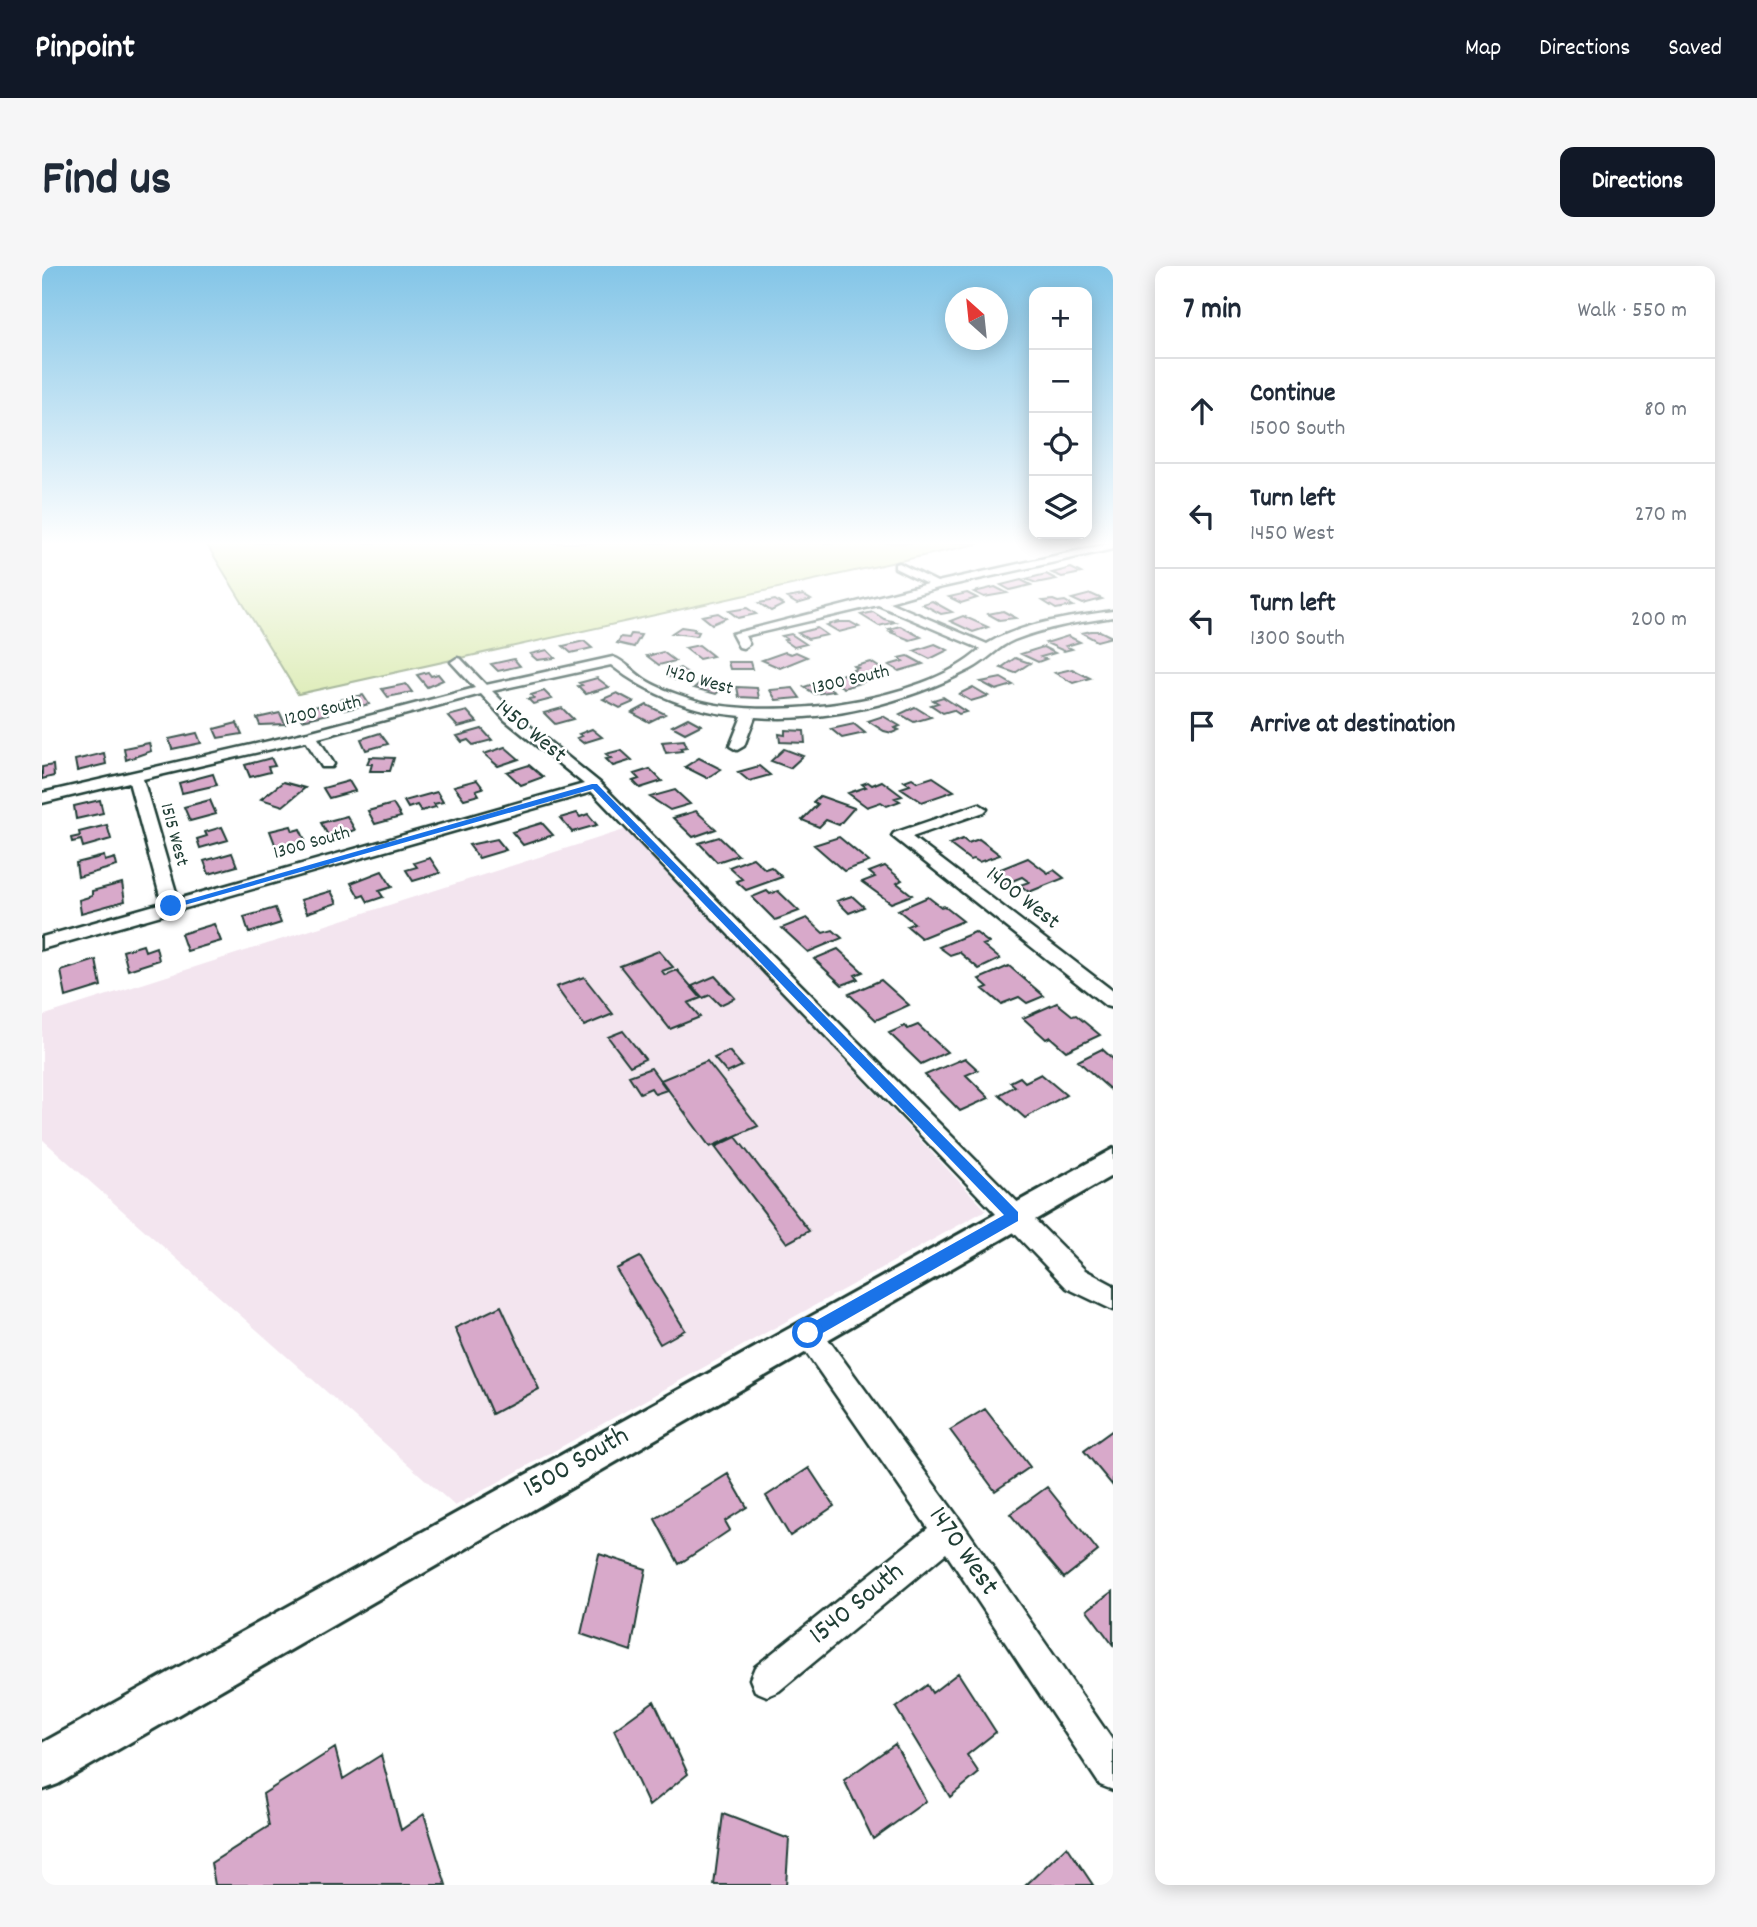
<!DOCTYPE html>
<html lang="en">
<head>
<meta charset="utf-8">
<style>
  body { margin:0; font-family:Dekko,sans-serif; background:#f6f6f7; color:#1f2937 }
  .controls { position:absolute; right:21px; top:21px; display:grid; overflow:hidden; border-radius:14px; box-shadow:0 4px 18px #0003 }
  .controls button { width:63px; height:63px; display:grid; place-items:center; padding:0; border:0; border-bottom:2px solid #e0e1e3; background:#fff; color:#1f2937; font:35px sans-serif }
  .compass { position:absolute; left:903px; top:21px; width:63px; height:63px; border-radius:50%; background:#fff; box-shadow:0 4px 18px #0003; rotate:333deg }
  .stop { position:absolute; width:21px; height:21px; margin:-16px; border:5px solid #1a73e8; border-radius:50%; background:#fff }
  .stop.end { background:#1a73e8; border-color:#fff; box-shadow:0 2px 7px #0008 }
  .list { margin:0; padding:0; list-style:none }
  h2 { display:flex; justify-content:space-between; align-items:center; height:91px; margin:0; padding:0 28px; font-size:30px }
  h2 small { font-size:23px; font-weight:400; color:#747a83 }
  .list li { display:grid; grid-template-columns:46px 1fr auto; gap:21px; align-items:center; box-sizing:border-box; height:105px; padding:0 28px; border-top:2px solid #e0e1e3 }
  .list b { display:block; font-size:26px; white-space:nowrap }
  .list p { margin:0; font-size:23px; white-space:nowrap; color:#747a83 }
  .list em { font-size:23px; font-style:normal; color:#747a83 }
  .icon { flex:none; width:38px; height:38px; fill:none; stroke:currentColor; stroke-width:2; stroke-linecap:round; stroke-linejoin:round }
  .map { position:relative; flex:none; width:1071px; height:1619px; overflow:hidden; border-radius:14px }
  header { display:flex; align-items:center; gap:42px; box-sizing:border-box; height:98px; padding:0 35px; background:#111827; color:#fff }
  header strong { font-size:33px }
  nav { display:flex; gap:38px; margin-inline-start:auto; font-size:24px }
  .intro { display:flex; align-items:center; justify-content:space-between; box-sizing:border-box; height:168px; padding:0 42px }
  h1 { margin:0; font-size:49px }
  .button { padding:18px 32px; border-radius:14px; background:#111827; color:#fff; font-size:24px; font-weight:700 }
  main { display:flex; gap:42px; padding:0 42px }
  aside { flex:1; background:#fff; border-radius:14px; box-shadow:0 4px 18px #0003 }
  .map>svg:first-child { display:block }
  .built { fill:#f3e5ef }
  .green { fill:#cfe499; stroke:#779066; stroke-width:2 }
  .building { fill:#d8a9ca; stroke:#1f3d34; stroke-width:2 }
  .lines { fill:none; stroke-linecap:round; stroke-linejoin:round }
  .minor-casing { stroke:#1f3d34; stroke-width:5 }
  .tertiary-casing { stroke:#1f3d34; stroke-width:6 }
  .minor { fill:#fff; fill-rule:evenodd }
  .tertiary { fill:#fff; fill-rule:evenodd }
  .route { fill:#1a73e8 }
  .labels { text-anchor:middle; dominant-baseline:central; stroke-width:5; stroke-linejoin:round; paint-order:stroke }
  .far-street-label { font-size:19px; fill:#1f3d34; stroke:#fff }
  .street-label { font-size:23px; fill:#1f3d34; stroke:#fff }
  .near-street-label { font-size:28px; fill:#1f3d34; stroke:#fff }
</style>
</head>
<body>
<header>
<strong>Pinpoint</strong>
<nav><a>Map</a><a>Directions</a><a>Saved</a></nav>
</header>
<div class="intro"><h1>Find us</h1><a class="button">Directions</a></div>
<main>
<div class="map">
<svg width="1071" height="1619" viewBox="0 0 1071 1619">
  <rect width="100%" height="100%" fill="#fff"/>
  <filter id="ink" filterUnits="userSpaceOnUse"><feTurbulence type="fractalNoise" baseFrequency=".0143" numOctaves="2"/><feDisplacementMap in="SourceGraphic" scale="14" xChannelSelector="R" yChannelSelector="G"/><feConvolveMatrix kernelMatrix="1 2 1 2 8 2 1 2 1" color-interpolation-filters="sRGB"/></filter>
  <g filter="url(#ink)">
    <!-- built -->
    <path class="built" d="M585,563L944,944L413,1240L0,873V750Z"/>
    <!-- green -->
    <path class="green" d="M164,277H939L256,428Z"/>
    <!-- building -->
    <path class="building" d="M1029,302L1039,307L1020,311L1010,307Z
      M1004,308L1014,313L994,317L984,313Z
      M979,314L989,319L968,324L959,319Z
      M953,321L965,327L942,331L932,326Z
      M925,327L935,332L919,337L907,331Z
      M1049,328L1060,333L1041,338L1030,333Z
      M761,329L769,334L755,338L745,332Z
      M733,334L741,339L729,345L717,337Z
      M1011,334L1016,336L1023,335L1031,340L1014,343L1001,335Z
      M890,335L910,346L899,348L880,338Z
      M705,342L714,348L696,352L687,345Z
      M961,345L974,352L957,354L946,348Z
      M831,346L842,353L853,356L837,360L819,349Z
      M676,347L684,352L670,358L660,350Z
      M921,350L946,361L931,366L908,355Z
      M797,356H808L817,361L797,366L785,359Z
      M858,360L879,371L868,374L848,366L852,365L847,363Z
      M639,361L653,363L652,365L657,366L655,370L630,367Z
      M775,362L785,369L766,373L756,367Z
      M1049,365H1058L1070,371L1055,375L1040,367Z
      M589,368L599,369L592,381L575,377L579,371L587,372Z
      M749,368L764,378L752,381L742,374L745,373L740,370Z
      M1026,370L1038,376L1024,380L1030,383L1022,385L1004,377Z
      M542,375L550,382L529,387L521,380Z
      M893,378L906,384L888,393L872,385Z
      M657,379L671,390L657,393L643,382Z
      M1001,381L1013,387L999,391L1004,393L996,396L979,388Z
      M505,384L513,392L495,394L488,388Z
      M621,386L633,395L617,399L605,390Z
      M743,386L749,388L754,386L765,391L738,402L720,394Z
      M866,390L881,398L857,405L847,399L861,395L857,392Z
      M973,392L988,397L973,407L959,402Z
      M472,393L478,400L456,405L449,398Z
      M686,396H708L710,403H688Z
      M829,396L847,408L826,413L811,404L816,402L812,400Z
      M638,402L649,409L633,414L626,410L629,409L625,407Z
      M1030,403L1048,412L1031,417L1013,407Z
      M386,406L389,410L396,408L401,414L385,421L375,409Z
      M801,408L809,409L821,416L802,422L789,414Z
      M555,412L567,421L544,428L536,420L540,419L537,417Z
      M959,412L971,419L954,424L939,416Z
      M661,414L683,420L674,428L652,422Z
      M777,416L792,425L773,428L762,421Z
      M364,418L370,426L346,431L340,423Z
      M695,421L715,422L717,432L697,431Z
      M931,421L946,430L929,435L917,428Z
      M751,422L758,432L734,434L728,424Z
      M502,425L510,433L491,438L486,433L492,432L489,429Z
      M575,427L592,436L578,442L561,433Z
      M321,429L327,438L302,444L297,434Z
      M901,431L924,446L917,448L911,444L901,447L889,439L896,437L891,434Z
      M281,439L286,448L260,454L255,445Z
      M605,439L623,448L607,456L590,447Z
      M873,441L889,451L872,456L858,448Z
      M520,442L531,453L513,458L502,447Z
      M425,445L435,456L416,461L406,450Z
      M238,447L243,458L218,459L215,452Z
      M841,450L858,460L853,462L857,464L850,467L842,465L826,455Z
      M646,452L659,459L643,467L630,460Z
      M195,457L200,468L176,472L172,463Z
      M812,458L823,467L800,472L789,463Z
      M440,463L450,474L431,479L426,474L420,476L415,470Z
      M550,463L560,471L541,477L535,472L540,470L537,468Z
      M743,464L762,465L763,477L738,476L737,468L743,469Z
      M155,467L159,477L130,483L127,473Z
      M338,467L346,478L324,484L319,473Z
      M642,474L645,481L638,482L640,485L624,487L620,476Z
      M107,477L109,485L84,494L82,482Z
      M463,481L477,493L456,500L442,488Z
      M742,483L761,490L748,502L729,495Z
      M579,484L590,494L571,500L564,493L569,492L564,488Z
      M62,487L64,498L35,505L33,494Z
      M328,491L352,492L348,505H328L330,498H325Z
      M229,492L233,500L226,501L228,506L208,511L203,499Z
      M657,492L679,503L665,512L643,501Z
      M11,499L12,510L0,513V501Z
      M487,499L501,511L479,519L465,506Z
      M717,500L728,509L707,515L696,506Z
      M608,503L620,515L598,522L591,515L597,513L592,508Z
      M171,508L175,519L140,527L137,517Z
      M891,511L912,525L880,536L859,522L868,519L862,515L870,512L876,516Z
      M435,514L441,522L434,524L437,529L422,533L412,520Z
      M307,515L313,525L287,532L281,522Z
      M840,515L860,530L853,532L858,535L845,540L839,536L825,541L806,527L824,521L820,518L826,516L830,519Z
      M241,516L263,522L241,540L219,533Z
      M633,524L648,538L628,544L608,531Z
      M395,526L401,536L392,538L394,541L379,545L375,539L366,542L362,535Z
      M778,530L812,542L797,559L784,554L777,561L760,554L776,538L771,536Z
      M58,534L61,547L34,553L32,540Z
      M168,534L174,548L148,555L142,541Z
      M351,538L359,551L333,558L326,545Z
      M654,545L674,563L651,571L631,552Z
      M535,547L538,551L546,548L555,559L530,566L518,552Z
      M305,550L313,564L287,571L279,557Z
      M500,557L511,569L481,579L470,566Z
      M65,559L69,573L41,581L39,574L30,576L29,572L38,570L37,566Z
      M249,560L251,565L258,563L263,574L255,576L257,580L236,586L228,565Z
      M180,561L186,574L158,582L155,573L165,570L163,566Z
      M677,571L696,589L675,596L657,577Z
      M797,571L827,596L802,605L772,579Z
      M455,573L464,584L437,592L427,579Z
      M921,573L926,577L937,573L958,589L937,596L932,593L928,594L907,578Z
      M190,587L195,600L167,608L162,595Z
      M62,590L63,595L73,592L75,600L36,611L34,597Z
      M388,592L398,607L371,615L364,604L375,601L372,597Z
      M711,592L723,603L729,601L740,611L704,624L694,615L700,613L687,601Z
      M986,592L1006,607L1012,604L1022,612L987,626L978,619L987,616L980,611L960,619L946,608Z
      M843,600L860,614L855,617L870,629L849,637L820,616L833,611L827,606Z
      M340,605L350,621L337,625L341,631L326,636L322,629L317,631L309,617Z
      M80,617L83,635L39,647L37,634L50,630V625Z
      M289,625L295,637L265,647L259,634Z
      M725,625L728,628L736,625L757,645L733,654L710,631Z
      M810,630L822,641L807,647L795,635Z
      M886,631L899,641L902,640L921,655L879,672L865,660L872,657L856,644Z
      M233,642L239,657L207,667L202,651Z
      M765,652L781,667L791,664L800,672L766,686L740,662Z
      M172,658L179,675L145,685L139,668Z
      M933,666L947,677L941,679L958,693L937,703L917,686L908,689L897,681Z
      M101,679L103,685L114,681L117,694L86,704L81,685Z
      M796,683L821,706L813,709L816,713L800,719L772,693Z
      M617,685L631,701L620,705L623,709L635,704L659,732L646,737L658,751L628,763L578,700Z
      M54,694L59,720L24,731L19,705Z
      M967,700L1002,730L985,737L977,731L959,738L941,723L946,721L937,713Z
      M673,710L693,732L678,739L668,729L661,732L650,720Z
      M542,711L571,748L542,760L514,721Z
      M839,714L867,739L834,754L807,728Z
      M1015,737L1031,750L1034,749L1058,769L1024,785L1008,771L1004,773L981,752Z
      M876,759L905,786L879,798L847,767L863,760L866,763Z
      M581,765L603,793L588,800L566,771Z
      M1060,783L1071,793V826L1036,795Z
      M687,785L700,800L685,807L672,792Z
      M923,792L936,804L924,809L947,832L918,845L883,809Z
      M665,795L716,860L668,881L619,814Z
      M609,802L625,824L613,828L609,822L598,827L587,810Z
      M999,808L1024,829L983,852L957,829L973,820L968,816L978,811L983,816Z
      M694,871L767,965L745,977L673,881Z
      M598,991L643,1064L618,1078L574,1003Z
      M459,1040L497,1123L450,1148L413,1062Z
      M943,1143L988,1201L953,1225L908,1164Z
      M1071,1164V1220L1042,1185Z
      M767,1202L792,1240L748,1270L724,1230Z
      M686,1208L705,1241L683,1255L688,1264L637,1298L613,1253Z
      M1005,1221L1056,1285L1022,1312L968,1248Z
      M557,1288L604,1303L589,1385L539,1368Z
      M1071,1325V1379L1045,1344Z
      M916,1407L954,1466L925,1489L937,1507L908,1531L854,1442L885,1419L890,1427Z
      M612,1435L646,1508L607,1540L572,1464Z
      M853,1478L884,1535L831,1573L802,1514Z
      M293,1482L301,1513L339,1489L359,1564L382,1548L404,1619H173L169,1597L227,1560L221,1528Z
      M681,1548L747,1573L744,1619H672Z
      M1025,1580L1051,1619H984Z"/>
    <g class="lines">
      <defs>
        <path id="minor" d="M1071,277V283L896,322L847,336L945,378C983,356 1029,351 1071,345V351C1038,356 1004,361 972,374C955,381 945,395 929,403C866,436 784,457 713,451L702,480L695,484L688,480L700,450C651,446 607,429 569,399L450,425L473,448L558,517L1043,1004L1071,1019V1044L1025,1022L550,526L0,683V671L120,637L87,516L0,537V527L266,466L433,422L409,396L415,392L419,393L444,419L571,391C583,395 591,406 602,413C614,421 631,427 646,432C720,457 880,438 939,383L836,339L703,370L707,378L701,382L697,381L690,368L885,318L853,302V298L857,297L895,316ZM439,428L463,454L542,518L136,633L101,513L264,475L280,501H290L292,498L276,472Z
          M937,538L945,543L942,546L870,571L1071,725V742L1064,740L850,570L852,567Z
          M766,1054L775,1058L918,1254L1071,1475V1524L1058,1519L904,1287L737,1425L725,1430L713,1425L708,1413L713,1401L886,1262L757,1076L753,1067L757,1058Z"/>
        <path id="tertiary" d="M1071,883V909L16,1518L0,1524V1477Z"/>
      </defs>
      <!-- minor casing -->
      <use href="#minor" class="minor-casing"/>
      <!-- tertiary casing -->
      <use href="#tertiary" class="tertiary-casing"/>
      <!-- minor -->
      <use href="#minor" class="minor"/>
      <!-- tertiary -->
      <use href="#tertiary" class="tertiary"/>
    </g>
  </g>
  <!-- sky -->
  <linearGradient id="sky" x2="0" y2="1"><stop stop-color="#83c5e7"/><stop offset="0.55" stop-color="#fff"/><stop offset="1" stop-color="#fff" stop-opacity="0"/></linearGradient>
  <rect width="1071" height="504" fill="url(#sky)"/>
  <!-- route -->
  <path class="route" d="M550,518H555L976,946V955L772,1072H761L759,1067L761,1062L962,949L551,523L132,642L124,640Z"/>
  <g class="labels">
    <!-- far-street labels -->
    <g class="far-street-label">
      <text transform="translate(657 415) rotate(16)">1420 West</text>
      <text transform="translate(809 415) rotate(-13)">1300 South</text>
      <text transform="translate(281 446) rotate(-14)">1200 South</text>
      <text transform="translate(131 569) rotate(75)">1515 West</text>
      <text transform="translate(270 578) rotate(-16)">1300 South</text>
    </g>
    <!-- street labels -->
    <g class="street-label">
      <text transform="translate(488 466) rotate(40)">1450 West</text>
      <text transform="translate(980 633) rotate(38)">1400 West</text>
    </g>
    <!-- near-street labels -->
    <g class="near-street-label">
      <text transform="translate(535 1198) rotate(-30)">1500 South</text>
      <text transform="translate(920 1286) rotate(55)">1470 West</text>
      <text transform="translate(816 1339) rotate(-39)">1540 South</text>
    </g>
  </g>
</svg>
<div class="controls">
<button>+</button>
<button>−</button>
<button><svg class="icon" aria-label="locate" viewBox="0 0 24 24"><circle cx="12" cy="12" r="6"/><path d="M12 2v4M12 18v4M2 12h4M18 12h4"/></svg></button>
<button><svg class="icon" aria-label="layers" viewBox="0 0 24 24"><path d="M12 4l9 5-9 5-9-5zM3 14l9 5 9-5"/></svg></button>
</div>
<svg class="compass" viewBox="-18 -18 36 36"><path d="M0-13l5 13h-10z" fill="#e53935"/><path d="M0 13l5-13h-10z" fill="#747a83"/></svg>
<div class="stop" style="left:766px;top:1067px"></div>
<div class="stop end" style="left:129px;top:640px"></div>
</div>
<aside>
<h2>7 min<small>Walk · 550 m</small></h2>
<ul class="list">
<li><svg class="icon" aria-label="ahead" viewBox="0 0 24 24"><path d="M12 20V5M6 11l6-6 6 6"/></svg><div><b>Continue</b><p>1500 South</p></div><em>80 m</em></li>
<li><svg class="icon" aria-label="left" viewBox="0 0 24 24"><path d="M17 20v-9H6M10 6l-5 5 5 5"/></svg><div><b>Turn left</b><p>1450 West</p></div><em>270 m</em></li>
<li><svg class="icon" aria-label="left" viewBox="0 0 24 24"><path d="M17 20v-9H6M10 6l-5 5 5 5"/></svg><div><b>Turn left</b><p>1300 South</p></div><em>200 m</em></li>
<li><svg class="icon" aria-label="arrive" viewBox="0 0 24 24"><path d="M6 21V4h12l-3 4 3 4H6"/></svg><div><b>Arrive at destination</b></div></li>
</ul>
</aside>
</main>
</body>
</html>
